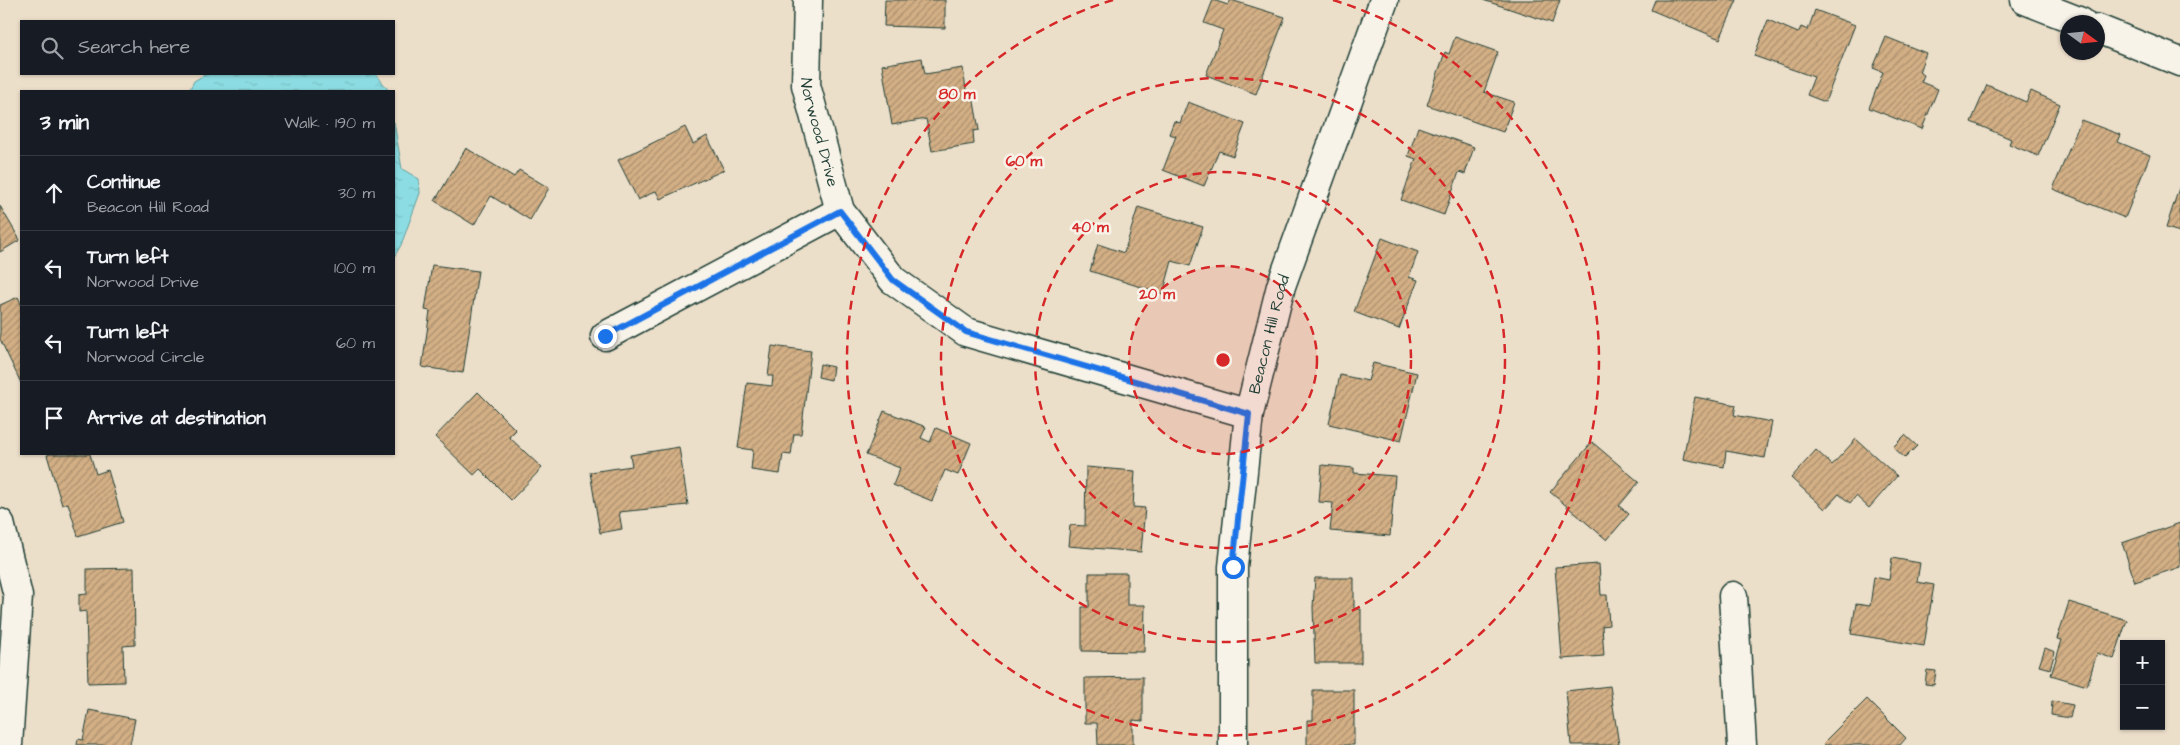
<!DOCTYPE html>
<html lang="en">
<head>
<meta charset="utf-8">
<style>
  body { margin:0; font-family:"Architects Daughter",sans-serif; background:#242831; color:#f1f3f6 }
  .controls { position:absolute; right:15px; bottom:15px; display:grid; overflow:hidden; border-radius:0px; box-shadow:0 1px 4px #0004 }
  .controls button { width:45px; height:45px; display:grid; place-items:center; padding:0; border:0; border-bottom:1px solid #363941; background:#171b24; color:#f1f3f6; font:25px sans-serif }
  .compass { position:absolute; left:2060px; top:15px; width:45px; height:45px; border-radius:50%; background:#171b24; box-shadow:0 1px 4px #0004; rotate:105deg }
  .stop { position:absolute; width:15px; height:15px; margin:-11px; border:4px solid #1a73e8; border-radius:50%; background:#fff }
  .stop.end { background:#1a73e8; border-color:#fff; box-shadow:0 1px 5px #0008 }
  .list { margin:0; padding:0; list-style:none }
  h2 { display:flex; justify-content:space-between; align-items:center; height:65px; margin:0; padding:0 20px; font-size:21px }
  h2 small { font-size:16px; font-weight:400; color:#9ea1a6 }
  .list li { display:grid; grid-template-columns:32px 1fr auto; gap:15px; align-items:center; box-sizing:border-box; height:75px; padding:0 20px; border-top:1px solid #363941 }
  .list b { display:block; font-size:19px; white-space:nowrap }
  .list p { margin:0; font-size:16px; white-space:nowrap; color:#9ea1a6 }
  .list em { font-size:16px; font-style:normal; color:#9ea1a6 }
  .icon { flex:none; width:28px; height:28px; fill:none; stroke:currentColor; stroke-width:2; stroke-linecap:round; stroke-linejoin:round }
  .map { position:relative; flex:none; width:2180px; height:745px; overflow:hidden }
  .search { position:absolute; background:#171b24; box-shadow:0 1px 4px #0004; left:20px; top:20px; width:375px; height:55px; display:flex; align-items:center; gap:12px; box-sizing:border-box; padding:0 18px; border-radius:0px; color:#9ea1a6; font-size:19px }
  .panel { position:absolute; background:#171b24; box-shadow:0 1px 4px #0004; left:20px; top:90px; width:375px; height:365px; border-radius:0px }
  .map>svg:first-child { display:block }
  .water { fill:url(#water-ripples); stroke:#609d9d }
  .building { fill:url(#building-hatch); stroke:#1f3d34 }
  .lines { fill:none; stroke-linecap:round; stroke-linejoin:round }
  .minor-casing { stroke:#1f3d34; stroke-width:31 }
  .minor { stroke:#f7f3e8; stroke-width:28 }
  .route { stroke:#1a73e8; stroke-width:6 }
  .ring { fill:none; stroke:#d62828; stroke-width:2.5; stroke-dasharray:9 6 }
  .labels { text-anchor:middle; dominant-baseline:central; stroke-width:5; stroke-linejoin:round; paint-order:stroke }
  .street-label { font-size:16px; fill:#1f3d34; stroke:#f7f3e8 }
  .centre { fill:#d62828; stroke:#f7f3e8; stroke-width:2.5 }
  .ring-label { font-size:15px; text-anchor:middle; font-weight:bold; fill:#d62828; stroke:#f7f3e8; stroke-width:5; stroke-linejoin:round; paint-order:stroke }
</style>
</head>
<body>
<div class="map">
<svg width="2180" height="745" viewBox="0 0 2180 745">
  <defs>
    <pattern id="water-ripples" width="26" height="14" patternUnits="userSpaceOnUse" patternTransform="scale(1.25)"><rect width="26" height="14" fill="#8cdde3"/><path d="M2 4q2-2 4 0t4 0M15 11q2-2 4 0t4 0" fill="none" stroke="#78bfc3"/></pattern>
    <pattern id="building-hatch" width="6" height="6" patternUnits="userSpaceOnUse" patternTransform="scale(1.25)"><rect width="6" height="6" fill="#d3af85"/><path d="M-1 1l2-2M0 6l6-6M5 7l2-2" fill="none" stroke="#ab906e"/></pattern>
  </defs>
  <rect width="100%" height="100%" fill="#ecdfca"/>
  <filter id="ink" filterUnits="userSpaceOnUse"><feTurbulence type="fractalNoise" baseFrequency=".02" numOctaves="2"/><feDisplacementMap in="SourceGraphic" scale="10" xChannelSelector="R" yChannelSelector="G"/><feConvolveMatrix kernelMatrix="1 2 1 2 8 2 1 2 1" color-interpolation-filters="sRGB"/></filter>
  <g filter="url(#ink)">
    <!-- water -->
    <path class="water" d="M206,74H376L389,91H189L194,81Z
      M394,122L402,169L419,179L420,193L401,245L394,257Z"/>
    <!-- building -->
    <path class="building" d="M885,0H945V28L884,26Z
      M1213,0L1228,5L1231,0L1285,17L1256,94L1206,75L1223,30L1204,23Z
      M1483,0H1560L1552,23Z
      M1655,0H1737L1720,39L1651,10Z
      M1815,10L1855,25L1825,102L1807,95L1814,77L1754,56L1768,20L1798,33L1801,27L1808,30Z
      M1455,37L1498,52L1484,92L1514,102L1503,132L1427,105L1445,52L1449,54Z
      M1886,37L1926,53L1919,72L1924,75L1921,82L1938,89L1922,129L1869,108L1883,72L1873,68Z
      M922,58L925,74L963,68L967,97L973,96L979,130L973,131L974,144L932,151L926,119L892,125L882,65Z
      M1987,85L2026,102L2031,91L2060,104L2038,156L2009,144L2011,139L1971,122Z
      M1188,102L1245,124L1233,156L1219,151L1204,186L1163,170L1176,136L1169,134L1174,121L1180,123Z
      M2081,120L2121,135L2118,142L2150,155L2125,218L2053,189Z
      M685,127L693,144L707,136L724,170L660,199L656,191L638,200L618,160Z
      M1418,127L1474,147L1465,174L1459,172L1444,215L1401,200L1416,159L1408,156Z
      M466,148L514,177L519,170L549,188L530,220L491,196L474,225L435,201Z
      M2180,185V232L2166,228Z
      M0,206L20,240L0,252Z
      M1138,207L1203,227L1190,266L1172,261L1163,294L1090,271L1098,244L1124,253Z
      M1382,238L1418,252L1409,277L1418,280L1399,329L1354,312Z
      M432,265L478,271L463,373L422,367L430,311L425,310Z
      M18,297L21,303V383L0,339V305Z
      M772,346L811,351L801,434H794L791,455L783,454L780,474L751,470L753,450L738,448L747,383L772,386L773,376H768Z
      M1373,363L1417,373L1401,441L1329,424L1340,375L1368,381Z
      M820,364L833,367L831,380L818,377Z
      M478,392L516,430L509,437L542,468L511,500L480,469L474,475L435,437Z
      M1695,397L1736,405L1734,415L1772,422L1765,458L1726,451L1724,467L1683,459Z
      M884,411L926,427L921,438L930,442L936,428L971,443L958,475L945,470L932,501L893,485L900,468L866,455Z
      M1905,435L1917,446L1905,458L1893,447Z
      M1856,439L1897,476L1869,508L1856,496L1850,503L1839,494L1825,509L1791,478L1816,450L1832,465Z
      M1592,442L1639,482L1619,506L1629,514L1607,540L1550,492Z
      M679,447L688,505L619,512L622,529L600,533L590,472L632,466L630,455Z
      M51,454H90L96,474L108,470L123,522L78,536L68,503L62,505L47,455Z
      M1322,465L1354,468V473L1395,476L1390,536L1330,531L1333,503L1319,502Z
      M1086,467L1135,471L1133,507L1145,508L1141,552L1068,546L1070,525L1085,526Z
      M2180,523V567L2135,582L2122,543Z
      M1892,558L1920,563L1917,582L1934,585L1924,646L1851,634L1856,604L1870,606L1874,577L1889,580Z
      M1599,564L1601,595H1607L1609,625L1602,626L1604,656L1562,659L1555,567Z
      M134,568L135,645L123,646L124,682L88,683L86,611L79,612V595L87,594V569Z
      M1089,573H1127V605H1145L1144,652L1082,651V607H1089Z
      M1315,578H1354V609H1361V663H1315L1313,607Z
      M2069,602L2127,620L2114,659L2097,653L2087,686L2051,675L2062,640L2057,639Z
      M2045,648L2055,652L2050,669L2039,666Z
      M1927,670L1936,671L1934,685L1925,684Z
      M1143,677V721L1133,720V745H1098L1097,723H1085V678Z
      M1610,686L1619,745H1571L1566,691Z
      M1313,690H1354V745H1307V720H1313Z
      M1867,699L1906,738L1900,745H1825L1823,743Z
      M2052,701L2073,705L2070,718L2051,715Z
      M89,710L135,719L130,745H77L78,739L83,740Z"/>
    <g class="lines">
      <defs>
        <g id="minor">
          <path id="s1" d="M808,0L806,85L840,211L893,280L966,332L1249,414"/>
          <path d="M2025,0L2081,22"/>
          <path d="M2098,29L2180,62"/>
          <path d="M605,336L840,211"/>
          <path d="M0,523L18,596L8,745"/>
          <path d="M1733,596L1742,745"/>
          <path id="s2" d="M1233,745V567L1249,414L1281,286L1384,0"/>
        </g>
      </defs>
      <!-- minor casing -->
      <use href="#minor" class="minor-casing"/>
      <!-- minor -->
      <use href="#minor" class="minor"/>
    </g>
  </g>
  <g class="lines" filter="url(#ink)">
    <!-- route -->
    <path class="route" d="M605,336L840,211L893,280L966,332L1249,414L1233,567"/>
  </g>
  <!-- distance rings -->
  <circle cx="1223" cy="360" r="94" fill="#d62828" fill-opacity=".12"/>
  <g class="ring">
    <circle cx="1223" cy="360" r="94"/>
    <circle cx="1223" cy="360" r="188"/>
    <circle cx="1223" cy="360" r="282"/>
    <path d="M1333 0A376 376 0 1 1 1113 0"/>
  </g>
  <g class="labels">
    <!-- street labels -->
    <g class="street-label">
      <text stroke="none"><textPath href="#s1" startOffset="134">Norwood Drive</textPath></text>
      <text stroke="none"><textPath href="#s2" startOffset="414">Beacon Hill Road</textPath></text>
    </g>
  </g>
  <circle cx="1223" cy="360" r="8" class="centre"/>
  <g class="ring-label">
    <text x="957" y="99">80 m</text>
    <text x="1024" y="166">60 m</text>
    <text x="1090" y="232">40 m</text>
    <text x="1157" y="299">20 m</text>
  </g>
</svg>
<div class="controls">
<button>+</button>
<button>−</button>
</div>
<svg class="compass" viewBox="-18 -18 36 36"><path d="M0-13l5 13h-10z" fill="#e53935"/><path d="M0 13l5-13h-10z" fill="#9ea1a6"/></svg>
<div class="stop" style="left:1233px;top:567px"></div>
<div class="stop end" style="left:605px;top:336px"></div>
<div class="search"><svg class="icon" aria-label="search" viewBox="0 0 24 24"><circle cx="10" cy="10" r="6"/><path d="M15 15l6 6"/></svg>Search here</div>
<section class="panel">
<h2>3 min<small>Walk · 190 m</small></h2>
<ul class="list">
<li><svg class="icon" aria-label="ahead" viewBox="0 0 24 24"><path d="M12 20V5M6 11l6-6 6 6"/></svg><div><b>Continue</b><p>Beacon Hill Road</p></div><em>30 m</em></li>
<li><svg class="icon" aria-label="left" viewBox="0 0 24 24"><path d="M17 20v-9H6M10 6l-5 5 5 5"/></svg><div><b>Turn left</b><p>Norwood Drive</p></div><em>100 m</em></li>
<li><svg class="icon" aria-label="left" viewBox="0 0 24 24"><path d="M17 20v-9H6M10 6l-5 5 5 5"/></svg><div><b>Turn left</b><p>Norwood Circle</p></div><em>60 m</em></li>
<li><svg class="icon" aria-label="arrive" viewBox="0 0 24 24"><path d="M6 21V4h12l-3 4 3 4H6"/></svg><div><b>Arrive at destination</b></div></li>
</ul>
</section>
</div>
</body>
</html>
